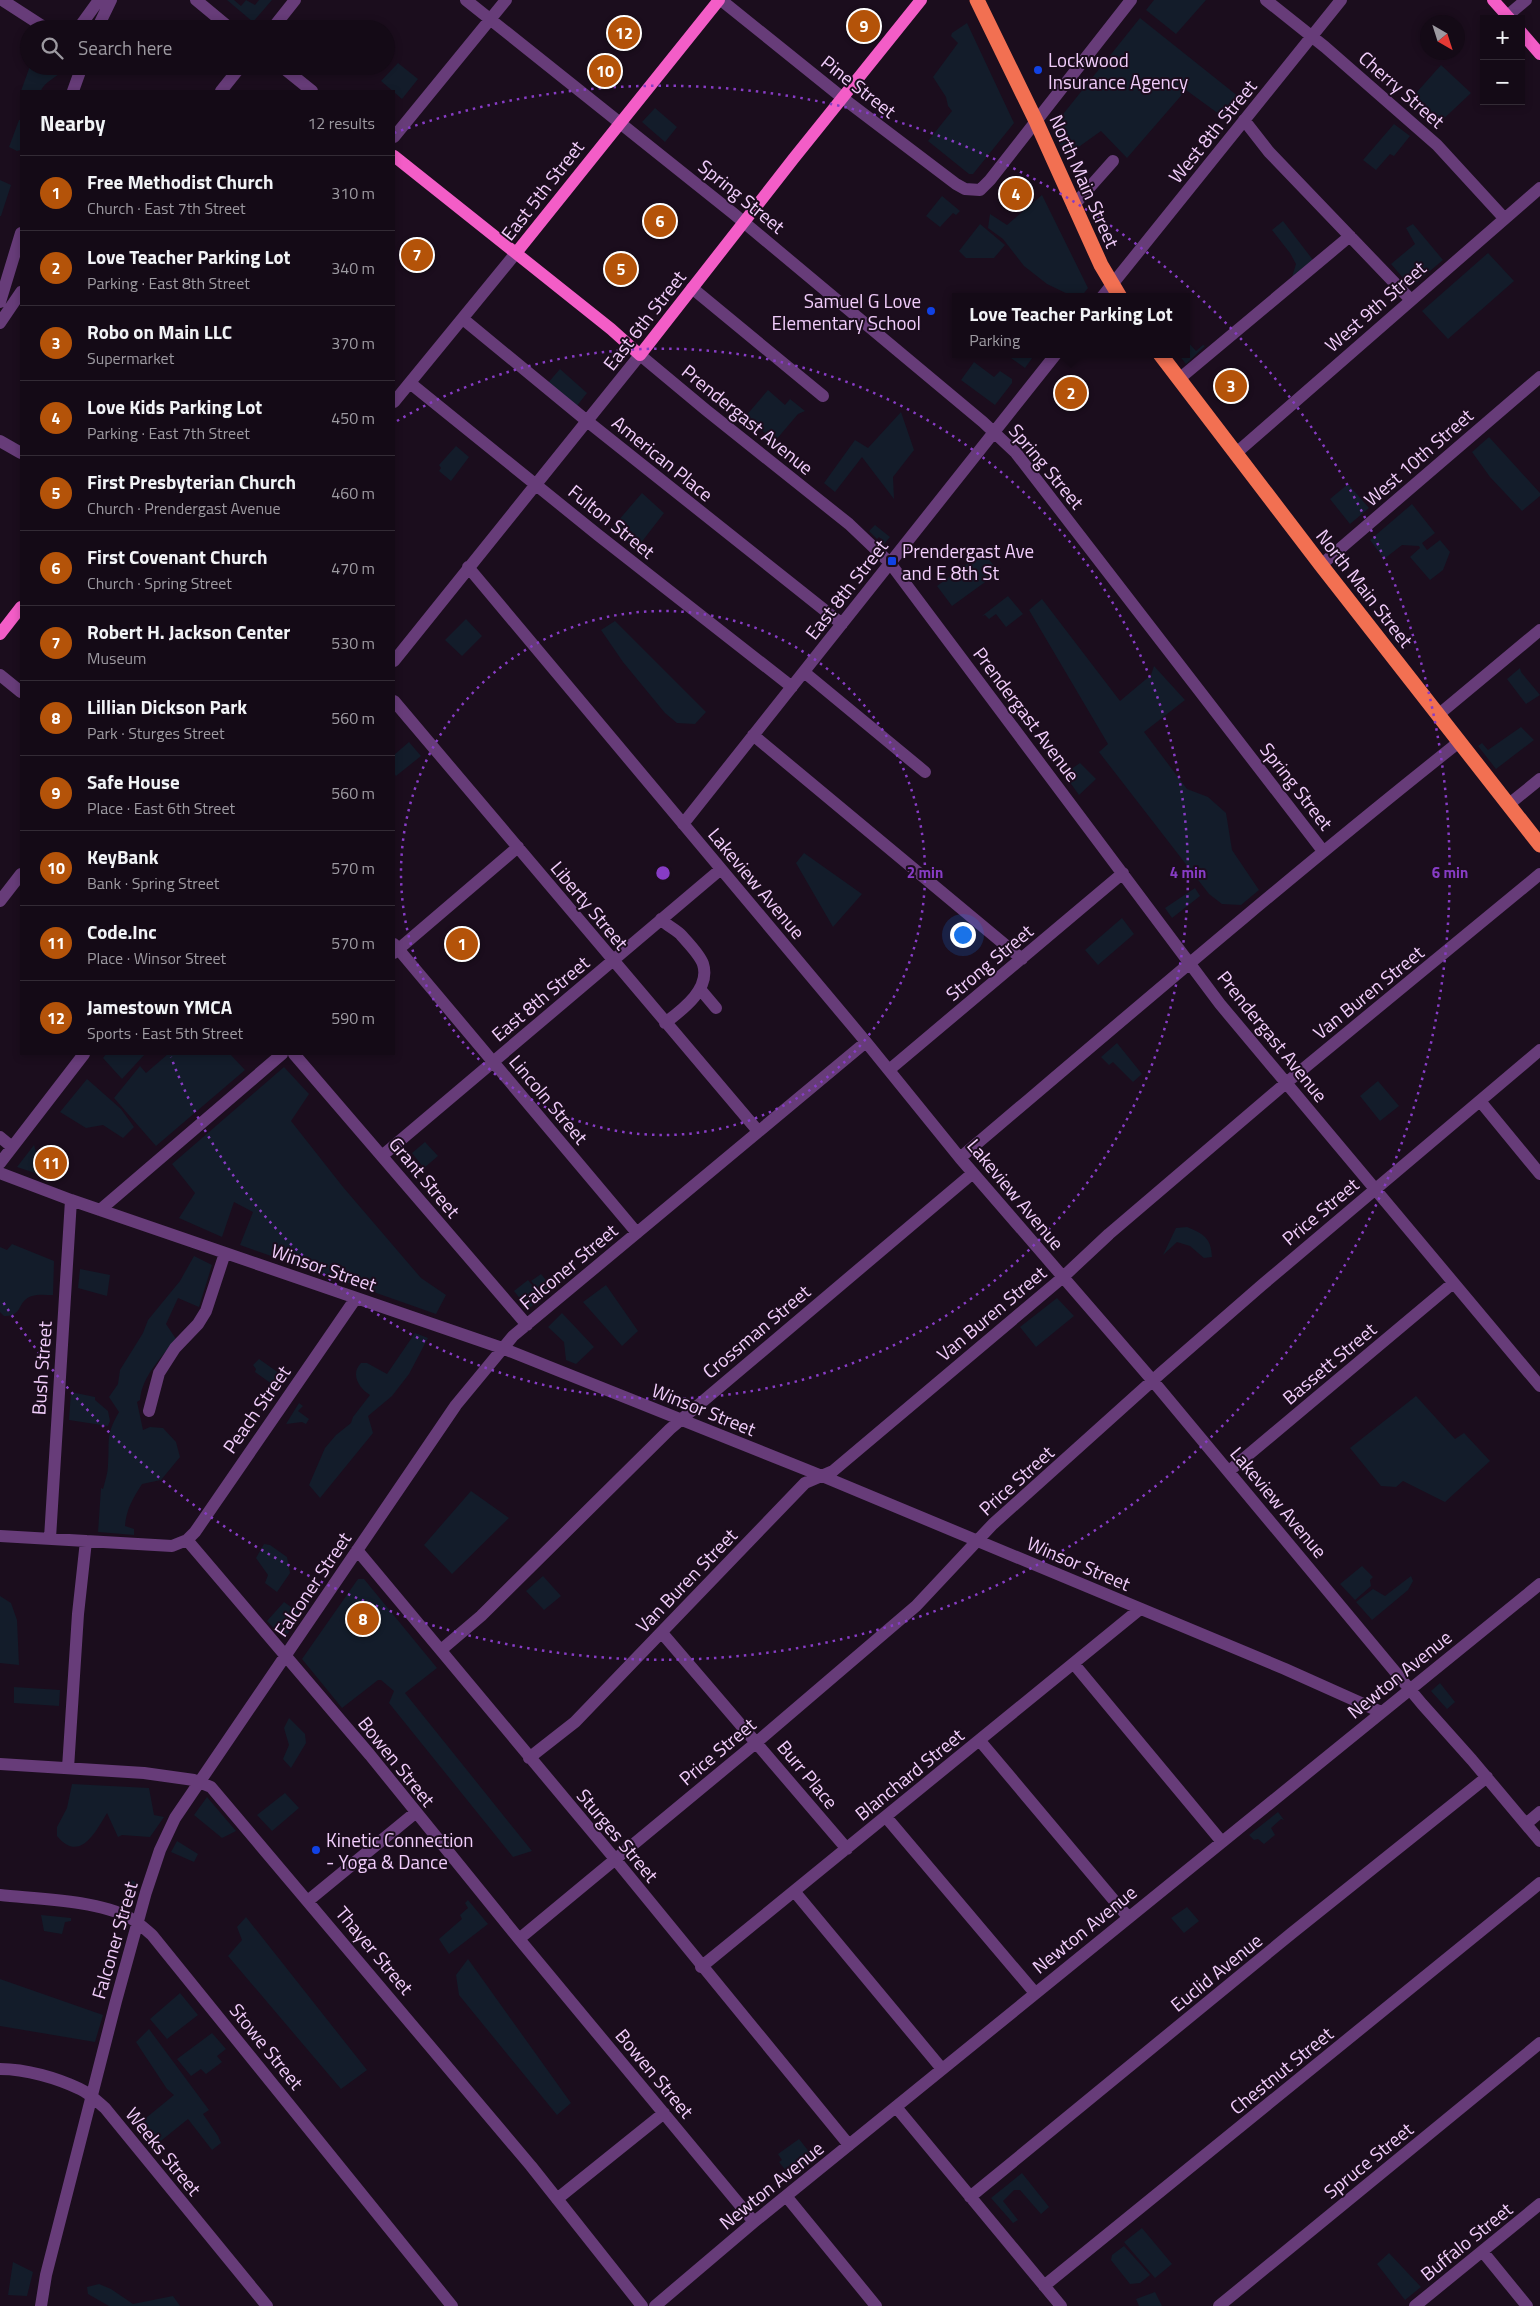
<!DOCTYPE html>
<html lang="en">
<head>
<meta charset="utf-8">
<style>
  body { margin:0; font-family:"Titillium Web",sans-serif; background:#211823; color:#f1f3f6 }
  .controls { position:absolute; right:15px; top:15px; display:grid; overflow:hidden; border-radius:0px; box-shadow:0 2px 8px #0003 }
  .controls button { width:45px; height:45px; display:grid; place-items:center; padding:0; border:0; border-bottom:1px solid #332b35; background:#140a16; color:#f1f3f6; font:25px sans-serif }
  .compass { position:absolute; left:1420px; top:15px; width:45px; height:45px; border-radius:50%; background:#140a16; box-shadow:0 2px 8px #0003; rotate:141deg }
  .you { position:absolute; left:962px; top:934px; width:18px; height:18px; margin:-12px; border:4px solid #fff; border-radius:50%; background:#1a73e8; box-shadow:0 0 0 8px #1a73e833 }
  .badge { display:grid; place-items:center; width:32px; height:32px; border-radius:50%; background:#b45309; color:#fff; font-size:16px; font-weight:700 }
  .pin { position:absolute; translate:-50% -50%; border:2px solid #fff; box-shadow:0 1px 5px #0006 }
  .popup { position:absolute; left:952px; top:293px; width:238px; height:65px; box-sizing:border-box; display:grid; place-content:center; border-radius:0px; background:#140a16; filter:drop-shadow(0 1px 4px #0005); font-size:16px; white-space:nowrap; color:#9d9aa1 }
  .popup b { font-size:19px; color:#f1f3f6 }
  .popup::after { content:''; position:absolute; left:50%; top:100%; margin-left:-10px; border:10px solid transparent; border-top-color:#140a16 }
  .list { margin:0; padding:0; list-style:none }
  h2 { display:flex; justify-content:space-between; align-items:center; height:65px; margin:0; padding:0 20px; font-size:21px }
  h2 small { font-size:16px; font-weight:400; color:#9d9aa1 }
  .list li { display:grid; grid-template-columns:32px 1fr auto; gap:15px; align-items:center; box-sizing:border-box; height:75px; padding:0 20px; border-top:1px solid #332b35 }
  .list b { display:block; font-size:19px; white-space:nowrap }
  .list p { margin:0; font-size:16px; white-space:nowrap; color:#9d9aa1 }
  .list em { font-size:16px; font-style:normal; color:#9d9aa1 }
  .icon { flex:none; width:28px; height:28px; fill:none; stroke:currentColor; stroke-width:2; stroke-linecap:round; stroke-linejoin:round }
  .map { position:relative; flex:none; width:1540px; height:2306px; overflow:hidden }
  .search { position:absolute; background:#140a16; box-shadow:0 2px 8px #0003; left:20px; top:20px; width:375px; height:55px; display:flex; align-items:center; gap:12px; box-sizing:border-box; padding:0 18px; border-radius:28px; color:#9d9aa1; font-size:19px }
  .panel { position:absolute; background:#140a16; box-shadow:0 2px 8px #0003; left:20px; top:90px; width:375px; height:965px; border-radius:0px }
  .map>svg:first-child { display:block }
  .green { fill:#131c2a }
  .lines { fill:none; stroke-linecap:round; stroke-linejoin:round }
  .minor { stroke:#673c79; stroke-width:12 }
  .major { stroke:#f35dc7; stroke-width:12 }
  .highway { stroke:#f27052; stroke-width:15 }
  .ring { fill:none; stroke:#873cc5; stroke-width:2.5; stroke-dasharray:2.5 5 }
  .poi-dot { fill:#1142e4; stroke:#1b0d1d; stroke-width:2 }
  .labels { text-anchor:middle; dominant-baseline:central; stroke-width:4; stroke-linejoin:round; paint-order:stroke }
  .poi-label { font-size:19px; fill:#f1cdfb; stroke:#1b0d1d; text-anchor:start }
  .street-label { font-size:19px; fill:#f1cdfb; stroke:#1b0d1d }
  .centre { fill:#873cc5; stroke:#1b0d1d; stroke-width:2.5 }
  .ring-label { font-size:15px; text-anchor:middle; font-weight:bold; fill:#873cc5; stroke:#1b0d1d; stroke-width:4; stroke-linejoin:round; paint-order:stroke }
</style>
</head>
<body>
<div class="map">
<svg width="1540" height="2306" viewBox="0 0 1540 2306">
  <rect width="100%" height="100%" fill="#1b0d1d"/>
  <!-- green -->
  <path class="green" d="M227,0H234L241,6L246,0L255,5L259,0H272L253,22Z
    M1154,0H1206L1176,34L1146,10Z
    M1140,18L1239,97L1223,117L1186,90L1127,158L1101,131L1066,156L1052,128Z
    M967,23L1014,123L973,174H969L928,141L952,111L948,106L946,97L933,77L958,43L951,36L952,33Z
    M398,63L418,79L402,99L381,81Z
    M1441,65L1471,93L1436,126L1409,101Z
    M30,66H64C60,78 46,79 41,91H21Z
    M655,108L677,127L665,142L642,122Z
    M19,120H21V150L17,151L9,147Z
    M1394,124L1410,136L1394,156L1390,154L1376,170L1363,160Z
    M0,180L11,185L1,216H0Z
    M1042,195L1088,288L1081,297H1074L1047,284L1024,266L1003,239L988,228L990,214L1007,225Z
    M942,196L960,211L956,215L953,213L940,227L926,216Z
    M1283,221L1313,260L1292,277L1296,264L1290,253L1272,230Z
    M980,224L1005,245L994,258H966L959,251Z
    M1413,224L1443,260L1411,287L1391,264L1415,244L1406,228Z
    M1488,253L1514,281L1448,339L1422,311Z
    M1186,340L1196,351L1203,345L1205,346L1186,364L1178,354H1186Z
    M1014,354H1035L1025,368L1011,358Z
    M974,362L994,377L1000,371L1012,379V383L995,405L961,380Z
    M560,369L587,393L576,407L547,384Z
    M768,390L785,405L790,399L805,411L798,414L775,441L745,417Z
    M901,412L914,450L893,477L894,499L862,457L835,492L824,483L855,440L868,448Z
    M1489,437L1540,493V496L1522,511L1490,477L1472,452Z
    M456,446L469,457L451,481L439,471L441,468L439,465Z
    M1348,484L1369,508L1350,524L1330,499Z
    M642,493L664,513L637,548L612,528Z
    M1412,504L1435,533L1422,543L1427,550L1440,540L1450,552L1443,570L1430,580L1410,557L1420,548L1419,546L1402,545L1384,559L1370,540Z
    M875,525L890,537L884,544L879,541L881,539L879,537L877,539L869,531Z
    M983,552L999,572L952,606L937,586Z
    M1008,596L1023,614L1006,627L996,614L989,619L985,615L982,616Z
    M1042,599L1120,701L1151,675L1154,666L1185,700L1144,732L1187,789L1208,797L1226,813L1232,850L1259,890L1241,905L1222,904L1209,894L1099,752L1108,744L1029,610Z
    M466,619L482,636L462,656L445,640Z
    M615,621L706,712L695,724L677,723L665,713L623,662L601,630Z
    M1520,668L1521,672L1540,695L1526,704L1507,679Z
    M1521,727L1534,740L1496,769L1478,746L1482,743L1488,750Z
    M409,742L421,756L396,776L394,773V755Z
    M1080,763L1096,779L1079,795L1064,774Z
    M804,853L862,894L833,927L796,863Z
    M1195,888L1200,896L1172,918L1165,908Z
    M1122,918L1134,934L1098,965L1085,950Z
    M1117,1043L1142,1074L1133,1082L1113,1062L1109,1065L1101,1057Z
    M106,1054H145L122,1079L103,1058Z
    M168,1054H230L245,1070L156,1146L114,1098L140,1066L146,1073Z
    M284,1067L309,1094L291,1121L343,1187L421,1278L446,1295L436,1314L240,1245L253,1212L234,1202L222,1237L179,1218L195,1193L172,1164Z
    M87,1079L121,1109L134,1127L123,1138L103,1125L86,1128L60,1112Z
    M1378,1081L1399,1106L1380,1121L1360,1096Z
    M425,1142L438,1156L424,1168L412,1153Z
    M34,1145L38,1159L34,1166L51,1174L50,1178L17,1167Z
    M1187,1227C1204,1234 1211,1238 1212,1257L1204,1258L1190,1246L1177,1242L1163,1255L1176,1228Z
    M12,1244L54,1261L53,1295C46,1295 38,1294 32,1296C16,1301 24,1317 4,1316L0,1312V1247L7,1250Z
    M194,1256L212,1265L199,1307L178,1298L166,1324L176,1339C161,1358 142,1376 140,1400L137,1402L143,1430L150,1427L163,1428L176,1442L180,1457L161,1480L142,1484C133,1498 126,1510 125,1526L134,1529V1535L98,1532L101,1488L103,1489C105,1481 108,1473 108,1465C110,1440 105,1436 119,1412L109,1397L118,1384L120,1370L143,1333L148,1320L180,1281Z
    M80,1269L110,1275L107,1296L78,1288Z
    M541,1274L553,1289L545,1297L531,1281Z
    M528,1280L543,1298L528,1309L514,1291Z
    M606,1285L638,1331L622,1346L583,1302Z
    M1057,1298L1074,1316L1036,1347L1020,1327Z
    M562,1313L594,1347L576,1364L566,1360L564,1342L548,1327Z
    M415,1333L428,1338L409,1374L392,1396L368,1416L373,1433L320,1498L309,1485L325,1448L336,1435L351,1423L353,1417L370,1395C359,1388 350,1374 361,1363H367L387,1374Z
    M259,1359L286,1378L279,1389L255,1372L256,1369L253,1365Z
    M71,1392L95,1397V1400L108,1411L110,1421L108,1426L69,1420Z
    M1416,1396L1455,1439L1464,1433L1490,1461L1445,1502L1403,1481L1396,1487L1381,1486L1350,1448Z
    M299,1403L303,1406L298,1411L309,1419L306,1424L302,1422L286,1424Z
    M471,1491L509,1518L452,1574L424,1545Z
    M264,1544L270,1545L287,1557L290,1573L277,1592L265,1583L268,1575L256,1558Z
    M1362,1566L1373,1577L1370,1580L1371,1586L1355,1600L1340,1584Z
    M543,1576L561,1596L544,1610L526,1591Z
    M1411,1576L1413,1581L1408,1590L1372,1620L1356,1602L1373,1589L1385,1596Z
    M358,1579H364L437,1668L405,1693L532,1851L513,1857L389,1703L394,1691L381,1680H378L342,1708L302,1659Z
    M0,1596L11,1603L17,1620L19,1665L0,1663Z
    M284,1602L301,1614L284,1639L267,1621Z
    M1440,1683L1455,1702L1447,1709L1431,1691Z
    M14,1687L60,1690L59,1706L14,1703Z
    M289,1718L305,1734L306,1743L291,1768L283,1759L289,1745L284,1728Z
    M72,1784L149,1788L154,1815L164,1817L150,1837L122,1835L118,1837L107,1813C96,1831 80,1864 57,1836V1827L67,1808Z
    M285,1793L299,1808L272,1831L257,1815Z
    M207,1797L236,1831L222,1838L194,1815Z
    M1278,1812L1284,1820L1281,1819L1271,1828L1275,1835L1264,1844L1258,1839L1254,1840L1249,1835Z
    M177,1841L198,1854L194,1862L171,1852Z
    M131,1880L138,1883L131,1908L123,1905Z
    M468,1900L488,1924L449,1954L439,1939L462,1919L460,1915L468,1908L465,1903Z
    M1187,1907L1199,1921L1184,1933L1171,1918Z
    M41,1915L71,1918V1921L65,1922L62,1934L44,1931Z
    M246,1917L367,2070L341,2089L228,1956L242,1940L237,1927Z
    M468,1959L571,2103L557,2115L459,1995L456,1975Z
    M0,1979L103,2015L95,2042L0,2026Z
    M180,1993L198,2015L167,2039L150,2019Z
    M149,2029L209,2110L203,2114L218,2136L221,2143L212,2150L188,2119L152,2148L135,2127L174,2095L167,2089L136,2042Z
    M212,2033L226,2049L217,2056L222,2062L206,2074L201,2069L191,2076L177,2059Z
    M799,2139L814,2158L791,2177L779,2162L782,2160L778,2154Z
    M1022,2173L1049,2207L1041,2214L1020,2190H1014L1003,2201L1018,2220L1013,2223L991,2198Z
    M1142,2228L1172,2264L1155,2278L1124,2242Z
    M1124,2246L1150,2275L1140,2283L1130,2284L1111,2260L1112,2255Z
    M1389,2253L1421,2287L1405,2300L1377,2264Z
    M13,2262L33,2272L27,2296L8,2295Z
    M99,2284L111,2289L133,2304L173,2296L180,2306H109L88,2294L87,2287Z
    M1155,2292L1162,2306H1139L1136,2299Z"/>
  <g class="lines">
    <!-- minor -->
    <path class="minor" d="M2,0L47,29
      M196,0L231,29
      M466,0L734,214L983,422L1016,453L1323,851
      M721,0L844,99L956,184L965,189L980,190L990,180L1131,0
      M1266,0L1325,47L1437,145L1504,218
      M1507,16L1526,0
      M78,29L99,0
      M97,29L111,0
      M272,29L295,0
      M281,66L312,91
      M73,91L82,66
      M221,91L241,66
      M1244,120L1269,152L1411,300
      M394,137L506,0
      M1073,206L1113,161
      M692,288L823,396
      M1102,297L1341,0
      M0,302L21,233
      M463,319L587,421L842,624
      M0,323L21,292
      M1179,379L1350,236
      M410,383L598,535L792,687
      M394,402L516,253
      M0,441L21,453
      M1235,454L1540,188
      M1321,565L1540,377
      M468,567L866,1042L960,1158L1153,1381L1422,1704L1472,1760L1540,1841
      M394,661L640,355L706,410L849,524L890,563L1220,1004L1540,1386
      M804,672L925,772
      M0,675L21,692
      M394,701L758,1131
      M1438,715L1540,630
      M753,735L1022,959
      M1508,805L1540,779
      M683,824L1056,354
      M0,901L21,874
      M661,919C668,927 676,929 682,936C689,944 700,955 703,964C711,989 682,1010 665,1023
      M394,944L637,1233
      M394,953L518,847
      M700,989L716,1008
      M294,1054L527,1325
      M889,1070L1123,873
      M1480,1101L1540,1174
      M0,1137L12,1147
      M383,1155L721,869
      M960,1158C1125,1018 1289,877 1459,742
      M0,1163L84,1054
      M0,1173L71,1200L502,1348L822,1476L1285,1669L1381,1712
      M100,1210L282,1054
      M149,1411L159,1373L175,1348L198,1324L206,1311L225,1253
      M1229,1471L1452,1284
      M0,1536L172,1546L187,1540L195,1532L356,1298
      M50,1538L71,1200
      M187,1540L370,1755L519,1939L754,2222
      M357,1550L615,1859L849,2145
      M662,1633L847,1849
      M441,1650L481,1616L670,1429L973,1173
      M1074,1664L1222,1842
      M980,1741L1128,1917
      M529,1758L575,1722L805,1483L833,1471L1062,1278L1109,1234L1286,1083L1540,874
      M0,1764L144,1773L194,1780L211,1787L531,2166L642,2306
      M68,1768L78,1614L86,1541
      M886,1817L1035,1993
      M1526,1824L1540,1812
      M794,1891L942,2069
      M0,1895C38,1899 97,1900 130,1918C138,1922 145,1929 152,1935L452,2306
      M309,1900L415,1813
      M519,1939L757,1742L916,1606L993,1524L1161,1373L1262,1285L1540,1050
      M701,1967L1140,1609
      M0,2069C26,2069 57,2078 80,2089C89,2093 98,2102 105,2108L267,2306
      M896,2107L1061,2306
      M786,2196L876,2306
      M970,2197L1292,1933L1487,1777
      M557,2199L664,2113
      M1483,2252L1527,2306
      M1044,2286L1540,1883
      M41,2306L46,2275L116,2001L146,1892L160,1850L175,1818L456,1405L513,1336L866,1042
      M655,2306L754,2222L1540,1584
      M1219,2306L1540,2043
      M1415,2306L1540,2204"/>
    <!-- major -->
    <path class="major" d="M1493,0L1510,19
      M1521,32L1540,54
      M394,156L611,329L640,355L794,158L921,0
      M516,253L719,0
      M0,634L21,607"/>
    <!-- highway -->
    <path class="highway" d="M977,0L1036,121L1101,265L1120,297
      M1160,354L1321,565L1540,845"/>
  </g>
  <!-- distance rings -->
  <g class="ring">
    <circle cx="663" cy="873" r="262"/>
    <path d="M397 421A525 525 0 1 1 171 1057"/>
    <path d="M394 133A787 787 0 1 1 3 1302"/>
  </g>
  <!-- markers -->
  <g class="poi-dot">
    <circle cx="1038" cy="70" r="5"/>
    <circle cx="931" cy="311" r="5"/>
    <rect x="887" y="556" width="10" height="10" rx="2.5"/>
    <circle cx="316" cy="1850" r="5"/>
  </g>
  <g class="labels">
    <!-- poi labels -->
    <g class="poi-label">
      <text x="1048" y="59">Lockwood<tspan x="1048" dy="22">Insurance Agency</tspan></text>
      <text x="921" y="300" text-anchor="end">Samuel G Love<tspan x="921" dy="22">Elementary School</tspan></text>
      <text x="902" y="550">Prendergast Ave<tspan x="902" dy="22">and E 8th St</tspan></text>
      <text x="326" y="1839">Kinetic Connection<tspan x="326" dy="22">- Yoga &amp; Dance</tspan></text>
    </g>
    <!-- street labels -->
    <g class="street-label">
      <text transform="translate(859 86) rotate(38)">Pine Street</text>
      <text transform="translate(1402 89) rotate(41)">Cherry Street</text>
      <text transform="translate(1212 131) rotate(-51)">West 8th Street</text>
      <text transform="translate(1085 181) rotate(66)">North Main Street</text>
      <text transform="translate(542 190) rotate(-52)">East 5th Street</text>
      <text transform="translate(742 196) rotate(39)">Spring Street</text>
      <text transform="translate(1375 306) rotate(-41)">West 9th Street</text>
      <text transform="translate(644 320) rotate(-52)">East 6th Street</text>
      <text transform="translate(748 419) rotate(39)">Prendergast Avenue</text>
      <text transform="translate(1418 457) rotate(-41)">West 10th Street</text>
      <text transform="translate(663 458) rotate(39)">American Place</text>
      <text transform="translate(1047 466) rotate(50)">Spring Street</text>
      <text transform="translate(612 521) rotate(39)">Fulton Street</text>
      <text transform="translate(1365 588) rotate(52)">North Main Street</text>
      <text transform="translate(846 589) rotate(-52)">East 8th Street</text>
      <text transform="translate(1027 714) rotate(53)">Prendergast Avenue</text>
      <text transform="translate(1297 786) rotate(52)">Spring Street</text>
      <text transform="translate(757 883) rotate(50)">Lakeview Avenue</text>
      <text transform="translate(590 905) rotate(50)">Liberty Street</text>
      <text transform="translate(989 962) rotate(-40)">Strong Street</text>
      <text transform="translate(1368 992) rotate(-39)">Van Buren Street</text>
      <text transform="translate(540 998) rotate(-40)">East 8th Street</text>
      <text transform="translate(1273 1036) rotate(51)">Prendergast Avenue</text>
      <text transform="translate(549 1099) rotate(50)">Lincoln Street</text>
      <text transform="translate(425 1177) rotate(50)">Grant Street</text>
      <text transform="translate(1016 1194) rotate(50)">Lakeview Avenue</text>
      <text transform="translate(1320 1211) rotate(-40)">Price Street</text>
      <text transform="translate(568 1266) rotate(-40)">Falconer Street</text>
      <text transform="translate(324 1267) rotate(19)">Winsor Street</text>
      <text transform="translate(991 1313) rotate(-40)">Van Buren Street</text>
      <text transform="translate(756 1331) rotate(-40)">Crossman Street</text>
      <text transform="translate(1329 1363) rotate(-40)">Bassett Street</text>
      <text transform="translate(41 1368) rotate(-86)">Bush Street</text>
      <text transform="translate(256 1409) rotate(-55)">Peach Street</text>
      <text transform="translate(704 1409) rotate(22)">Winsor Street</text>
      <text transform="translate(1016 1480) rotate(-42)">Price Street</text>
      <text transform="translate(1279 1502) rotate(50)">Lakeview Avenue</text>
      <text transform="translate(1079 1563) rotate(23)">Winsor Street</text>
      <text transform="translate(686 1580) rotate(-46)">Van Buren Street</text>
      <text transform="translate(312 1584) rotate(-56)">Falconer Street</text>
      <text transform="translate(1399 1674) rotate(-39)">Newton Avenue</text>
      <text transform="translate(717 1751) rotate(-40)">Price Street</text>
      <text transform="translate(397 1761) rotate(51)">Bowen Street</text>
      <text transform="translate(808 1774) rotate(50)">Burr Place</text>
      <text transform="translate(909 1774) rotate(-39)">Blanchard Street</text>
      <text transform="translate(618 1835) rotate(50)">Sturges Street</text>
      <text transform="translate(1084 1929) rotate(-39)">Newton Avenue</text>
      <text transform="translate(114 1940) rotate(-74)">Falconer Street</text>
      <text transform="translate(375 1950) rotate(50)">Thayer Street</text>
      <text transform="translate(1216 1972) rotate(-39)">Euclid Avenue</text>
      <text transform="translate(267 2046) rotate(51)">Stowe Street</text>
      <text transform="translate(1281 2070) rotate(-39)">Chestnut Street</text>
      <text transform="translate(655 2073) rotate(50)">Bowen Street</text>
      <text transform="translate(164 2151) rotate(51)">Weeks Street</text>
      <text transform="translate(1368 2160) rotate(-39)">Spruce Street</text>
      <text transform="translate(771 2185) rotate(-39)">Newton Avenue</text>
      <text transform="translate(1466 2241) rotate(-39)">Buffalo Street</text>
    </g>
  </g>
  <circle cx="663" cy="873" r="8" class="centre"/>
  <g class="ring-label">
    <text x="925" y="878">2 min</text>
    <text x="1188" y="878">4 min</text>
    <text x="1450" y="878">6 min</text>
  </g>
</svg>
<div class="controls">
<button>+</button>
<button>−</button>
</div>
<svg class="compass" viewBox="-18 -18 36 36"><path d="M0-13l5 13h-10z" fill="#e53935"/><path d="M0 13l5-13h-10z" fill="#9d9aa1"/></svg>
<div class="you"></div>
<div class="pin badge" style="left:462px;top:944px">1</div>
<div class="pin badge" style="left:1071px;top:393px">2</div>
<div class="popup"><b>Love Teacher Parking Lot</b>Parking</div>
<div class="pin badge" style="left:1231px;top:386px">3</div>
<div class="pin badge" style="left:1016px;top:194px">4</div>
<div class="pin badge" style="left:621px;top:269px">5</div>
<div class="pin badge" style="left:660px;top:221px">6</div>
<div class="pin badge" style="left:417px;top:255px">7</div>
<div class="pin badge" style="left:363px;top:1619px">8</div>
<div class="pin badge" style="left:864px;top:26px">9</div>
<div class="pin badge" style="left:605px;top:71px">10</div>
<div class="pin badge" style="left:51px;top:1163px">11</div>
<div class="pin badge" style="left:624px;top:33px">12</div>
<div class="search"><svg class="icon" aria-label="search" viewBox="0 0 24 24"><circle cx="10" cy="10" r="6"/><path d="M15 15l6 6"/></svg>Search here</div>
<section class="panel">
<h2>Nearby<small>12 results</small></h2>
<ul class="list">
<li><span class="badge">1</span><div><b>Free Methodist Church</b><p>Church · East 7th Street</p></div><em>310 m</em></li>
<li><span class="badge">2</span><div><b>Love Teacher Parking Lot</b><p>Parking · East 8th Street</p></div><em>340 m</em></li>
<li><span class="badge">3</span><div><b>Robo on Main LLC</b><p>Supermarket</p></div><em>370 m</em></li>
<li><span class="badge">4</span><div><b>Love Kids Parking Lot</b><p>Parking · East 7th Street</p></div><em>450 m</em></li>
<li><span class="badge">5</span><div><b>First Presbyterian Church</b><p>Church · Prendergast Avenue</p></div><em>460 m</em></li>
<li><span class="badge">6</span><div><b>First Covenant Church</b><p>Church · Spring Street</p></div><em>470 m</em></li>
<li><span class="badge">7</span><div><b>Robert H. Jackson Center</b><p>Museum</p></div><em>530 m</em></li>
<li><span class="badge">8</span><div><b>Lillian Dickson Park</b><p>Park · Sturges Street</p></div><em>560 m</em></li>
<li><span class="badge">9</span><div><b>Safe House</b><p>Place · East 6th Street</p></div><em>560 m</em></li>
<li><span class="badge">10</span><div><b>KeyBank</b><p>Bank · Spring Street</p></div><em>570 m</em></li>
<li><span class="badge">11</span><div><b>Code.Inc</b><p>Place · Winsor Street</p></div><em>570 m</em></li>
<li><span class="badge">12</span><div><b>Jamestown YMCA</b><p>Sports · East 5th Street</p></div><em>590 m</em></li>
</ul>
</section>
</div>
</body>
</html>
